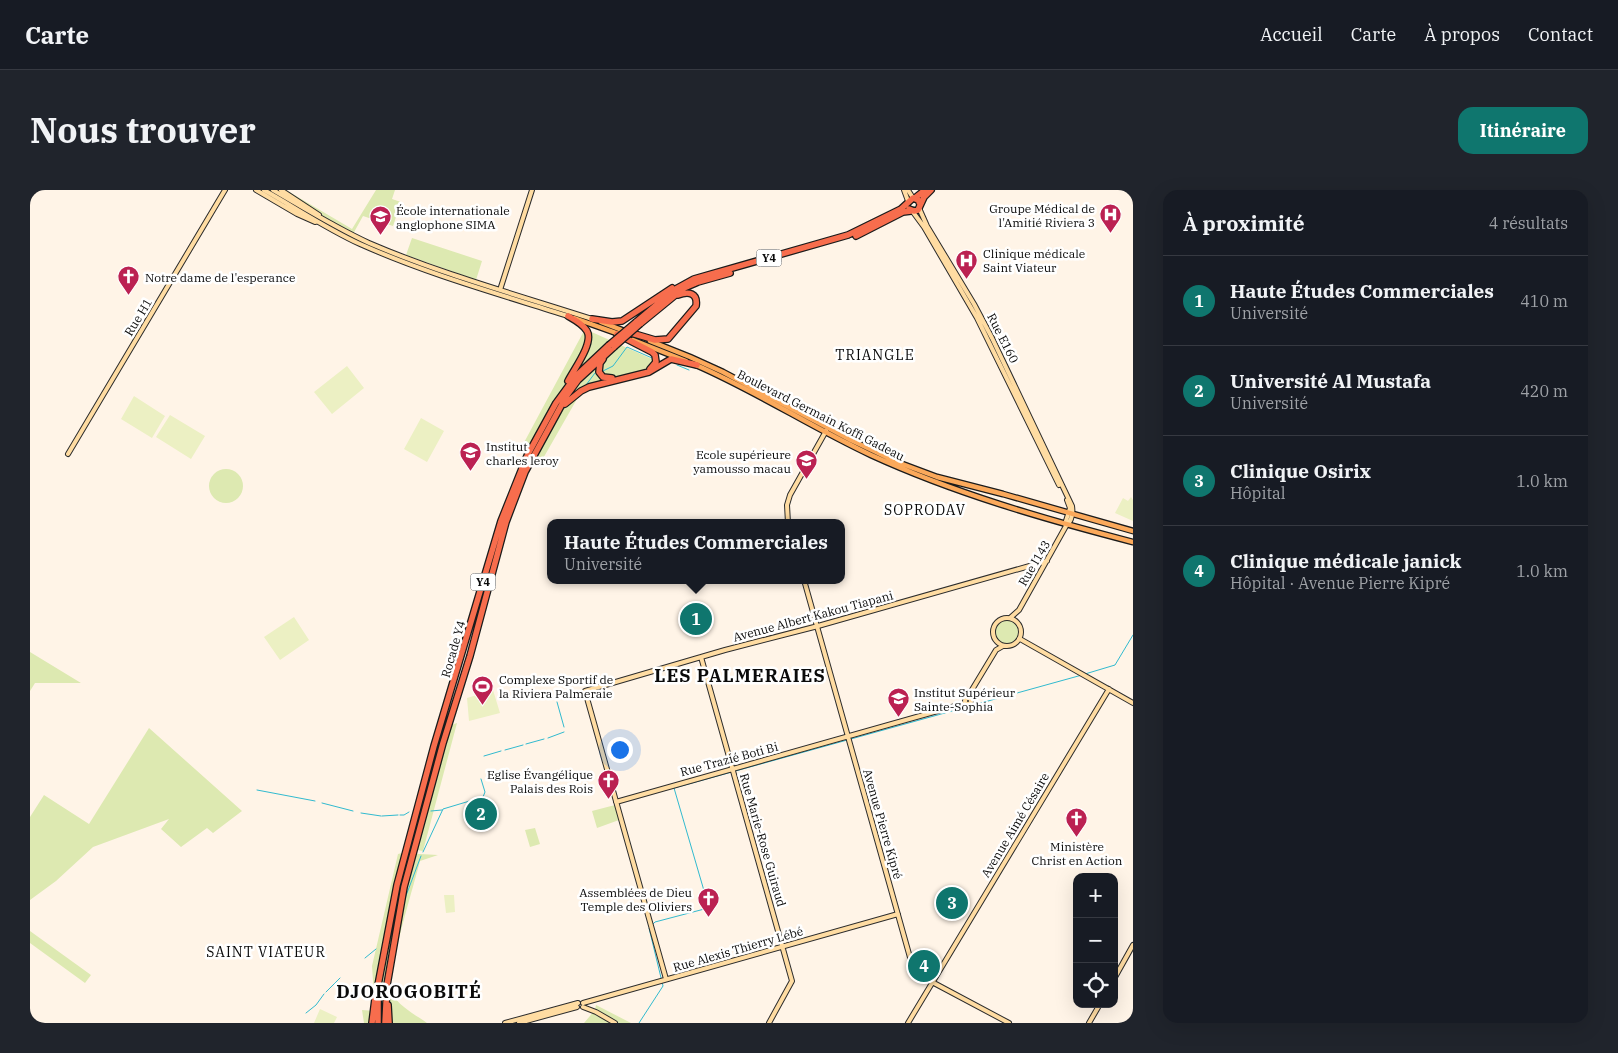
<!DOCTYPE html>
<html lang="fr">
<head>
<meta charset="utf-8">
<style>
  body { margin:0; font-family:"IBM Plex Serif",serif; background:#20242c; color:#f1f3f6 }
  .controls { position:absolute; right:15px; bottom:15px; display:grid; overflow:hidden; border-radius:10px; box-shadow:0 5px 20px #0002 }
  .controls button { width:45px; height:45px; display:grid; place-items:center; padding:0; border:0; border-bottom:1px solid #363941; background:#171b24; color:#f1f3f6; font:25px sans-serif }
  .you { position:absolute; left:589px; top:559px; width:18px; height:18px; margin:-12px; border:4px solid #fff; border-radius:50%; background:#1a73e8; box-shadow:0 0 0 8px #1a73e833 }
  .badge { display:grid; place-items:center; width:32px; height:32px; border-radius:50%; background:#0f766e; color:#fff; font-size:16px; font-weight:700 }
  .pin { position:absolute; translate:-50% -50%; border:2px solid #fff; box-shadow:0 1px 5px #0006 }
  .popup { position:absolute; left:517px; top:329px; width:298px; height:65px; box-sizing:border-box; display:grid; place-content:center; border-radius:10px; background:#171b24; filter:drop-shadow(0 1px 4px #0005); font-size:16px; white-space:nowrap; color:#9ea1a6 }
  .popup b { font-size:19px; color:#f1f3f6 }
  .popup::after { content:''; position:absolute; left:50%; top:100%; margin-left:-10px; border:10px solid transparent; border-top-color:#171b24 }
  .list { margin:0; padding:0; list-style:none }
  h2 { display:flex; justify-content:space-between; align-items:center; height:65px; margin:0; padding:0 20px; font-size:21px }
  h2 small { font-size:16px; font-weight:400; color:#9ea1a6 }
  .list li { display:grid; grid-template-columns:32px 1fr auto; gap:15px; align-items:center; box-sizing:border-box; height:90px; padding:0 20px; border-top:1px solid #363941 }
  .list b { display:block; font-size:19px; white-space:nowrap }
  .list p { margin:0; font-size:16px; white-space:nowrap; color:#9ea1a6 }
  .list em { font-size:16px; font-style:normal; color:#9ea1a6 }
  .icon { flex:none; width:28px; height:28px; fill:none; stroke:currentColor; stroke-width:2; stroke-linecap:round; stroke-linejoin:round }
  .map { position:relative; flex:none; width:1103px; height:833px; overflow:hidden; border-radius:15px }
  header { display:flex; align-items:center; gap:30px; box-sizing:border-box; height:70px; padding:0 25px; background:#171b24; border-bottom:1px solid #363941 }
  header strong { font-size:24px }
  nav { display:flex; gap:28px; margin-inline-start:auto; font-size:18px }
  .intro { display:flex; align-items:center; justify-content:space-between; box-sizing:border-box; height:120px; padding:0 30px }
  h1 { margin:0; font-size:35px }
  .button { padding:12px 22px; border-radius:15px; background:#0f766e; color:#fff; font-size:18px; font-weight:700 }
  main { display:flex; gap:30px; padding:0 30px }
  aside { flex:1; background:#171b24; border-radius:15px; box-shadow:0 5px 20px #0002 }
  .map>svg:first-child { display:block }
  .green { fill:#dde9b1 }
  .pitch { fill:#ecf0c3 }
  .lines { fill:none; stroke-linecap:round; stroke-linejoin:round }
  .stream { stroke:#31bacf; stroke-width:1 }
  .secondary-casing { stroke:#2c2c2c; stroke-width:6 }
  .primary-casing { stroke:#1b1b1b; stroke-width:7 }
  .highway-casing { stroke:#1b1b1b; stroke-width:8 }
  .secondary { stroke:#ffdca2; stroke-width:4 }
  .primary { stroke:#fba95b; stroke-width:4.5 }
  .highway { stroke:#f76d4d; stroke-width:5.5 }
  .highway-bridge-casing { stroke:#1b1b1b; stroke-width:8; stroke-linecap:butt }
  .highway-bridge { stroke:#f76d4d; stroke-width:5.5 }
  .labels { text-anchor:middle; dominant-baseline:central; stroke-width:5; stroke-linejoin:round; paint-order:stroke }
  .shield { fill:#fff; stroke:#545454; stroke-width:1 }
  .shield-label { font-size:11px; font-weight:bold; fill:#0a0a0a }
  .poi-label { font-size:12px; fill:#0a0a0a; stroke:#fff; text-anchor:start }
  .street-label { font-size:12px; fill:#0a0a0a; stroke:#fff }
  .neighbourhood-label { font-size:14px; letter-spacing:1px; fill:#0a0a0a; stroke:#fff }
  .district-label { font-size:18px; font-weight:bold; letter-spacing:1px; fill:#0a0a0a; stroke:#fff }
</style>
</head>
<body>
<header>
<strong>Carte</strong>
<nav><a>Accueil</a><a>Carte</a><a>À propos</a><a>Contact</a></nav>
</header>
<div class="intro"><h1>Nous trouver</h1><a class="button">Itinéraire</a></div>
<main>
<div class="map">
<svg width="1103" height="833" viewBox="0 0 1103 833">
  <rect width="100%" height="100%" fill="#fff4e7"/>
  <!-- green -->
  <path class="green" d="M246,0H256L322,39L346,0H365L362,9L371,12L363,36L333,26L323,44Z
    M382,48L452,71L446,90L376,65Z
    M555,139L624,170L617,181L563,194L547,209L511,272L490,260Z
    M179 296a17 17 0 1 1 34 0a17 17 0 1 1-34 0Z
    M965 442a12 12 0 1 1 24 0a12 12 0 1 1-24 0Z
    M0,462L51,493H5L0,501Z
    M427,533L393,661L375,658L407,540Z
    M119,538L212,621L183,643L177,638L151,657L131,639L139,629L63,657L26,691L0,710V627L14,605L59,634Z
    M585,615L589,630L567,638L562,621Z
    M505,638L510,654L500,657L495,640Z
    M372,663L408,665L390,671C385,692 355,788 362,803C368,816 386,825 397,833H334L332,820L345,821L342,776L368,664Z
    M0,741L61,785L55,793L0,753Z
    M566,815L601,833H554L565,820Z"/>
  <!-- pitch -->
  <path class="pitch" d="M317,176L334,198L302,224L284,202Z
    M104,206L135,226L122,248L91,229Z
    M140,225L175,246L161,269L126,247Z
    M391,228L414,241L397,272L374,259Z
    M1101,307L1103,310V331L1085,323L1093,308L1098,311Z
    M264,427L279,450L250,470L234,447Z
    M463,500L470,523L439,531L437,508Z
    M414,705H424L425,722L416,723Z
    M290,819L307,827L304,833H284Z"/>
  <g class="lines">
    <!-- stream -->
    <path class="stream" d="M647,175L659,180
      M573,181L583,176L597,157L622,168
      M556,195L565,183
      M1055,484L1085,475L1103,445
      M527,512L534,537
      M518,548L534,542
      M496,554L514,549
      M475,560L493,555
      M454,566L471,561
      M227,600L285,611
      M292,613L323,621
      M401,621L412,620
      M331,623L351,626
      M370,625H374L379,622
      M352,626L368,625
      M393,662L413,619L453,607L455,602L451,589
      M374,711L391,666
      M335,768L346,759
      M296,802L310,788
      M276,823L286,815L294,804
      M609,833L633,796L619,738L625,732L682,717L677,711L644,598L1052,485"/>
    <defs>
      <path id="secondary" d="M226,0L267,24L285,32
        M234,0C266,18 297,39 330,54C397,84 469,104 538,126
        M243,0C274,18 306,38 339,53C411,84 488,105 562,129
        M251,0L289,25
        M874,0L878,11
        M878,0L883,8
        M889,18L897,36L944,114L962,148L1042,316C1043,323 1042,331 1036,336L989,420L980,428
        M883,22L894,37L947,128L1029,295
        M470,100L502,0
        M38,264L195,0
        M758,333L757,315L760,305L796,241
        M1035,334L1040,318L1037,310
        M774,390L881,771L888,782L902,792L979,833
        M963 442a14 14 0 1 1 28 0a14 14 0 1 1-28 0Z
        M990,449L1103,513
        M671,467L762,791L739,833
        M935 511a3 3 0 1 1 6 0a3 3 0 1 1-6 0Z
        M937,508L966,460L973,456
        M586,612L936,513
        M636,789L555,501L695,460L788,436L1017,371
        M1084,789L1103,755
        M553,813L868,724
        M553,817L566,822L585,833
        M475,833L548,813
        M489,833L547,817
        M878,833L1079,499
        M1059,833L1070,814"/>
      <path id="primary" d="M544,128L589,144
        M571,132L597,142
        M603,150L656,171
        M620,151L660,167L693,182L821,250L867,272L907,287L973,304L1103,341
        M666,175C726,201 781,237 841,265C924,303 1014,329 1103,352"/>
      <path id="highway" d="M885,8L895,0
        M879,19L884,21L888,20L894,7L901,0
        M826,46L873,22L881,21
        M562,129L582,132L592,131L642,98
        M606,132L644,100L664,89L818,45L871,19L883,8L888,10L890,14
        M610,134L654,98L668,92L700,83
        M598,142L625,150L638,149L666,116C668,103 659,101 648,105
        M587,144L622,162L625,165L626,172L620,179
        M573,169L570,173L569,182L573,187L582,188
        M538,191C544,179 564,153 557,141C553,134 545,130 538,126
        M535,214L551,201L559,197L619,182L641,169L667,175
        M358,815L359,833
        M342,833L345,809
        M348,833V795L367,695L404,556L471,331L497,266L526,213L545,187L579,155
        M355,833L357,795L374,697L413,553L440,466L476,332L495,282L537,205L548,190L584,157"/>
    </defs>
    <!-- secondary casing -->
    <use href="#secondary" class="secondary-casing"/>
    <!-- primary casing -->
    <use href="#primary" class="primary-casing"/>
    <!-- highway casing -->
    <use href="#highway" class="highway-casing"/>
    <!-- secondary -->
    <use href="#secondary" class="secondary"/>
    <!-- primary -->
    <use href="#primary" class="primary"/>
    <!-- highway -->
    <use href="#highway" class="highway"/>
    <defs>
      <path id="highway-bridge" d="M579,155L606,132
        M584,157L610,134"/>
    </defs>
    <!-- highway-bridge casing -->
    <use href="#highway-bridge" class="highway-bridge-casing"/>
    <!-- highway-bridge -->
    <use href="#highway-bridge" class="highway-bridge"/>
  </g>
  <!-- icons -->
  <defs>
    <symbol id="hospital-pin" viewBox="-11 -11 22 30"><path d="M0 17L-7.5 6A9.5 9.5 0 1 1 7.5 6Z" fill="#bb2152" stroke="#fff"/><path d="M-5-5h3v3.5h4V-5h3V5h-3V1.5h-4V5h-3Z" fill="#fff"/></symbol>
    <symbol id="university-pin" viewBox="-11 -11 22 30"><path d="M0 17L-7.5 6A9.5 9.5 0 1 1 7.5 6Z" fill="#bb2152" stroke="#fff"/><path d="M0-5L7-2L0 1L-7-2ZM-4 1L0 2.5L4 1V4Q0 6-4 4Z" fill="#fff"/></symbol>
    <symbol id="church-pin" viewBox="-11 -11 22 30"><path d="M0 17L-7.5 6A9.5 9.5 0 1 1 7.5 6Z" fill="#bb2152" stroke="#fff"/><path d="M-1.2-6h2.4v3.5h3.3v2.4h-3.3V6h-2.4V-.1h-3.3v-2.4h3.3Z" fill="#fff"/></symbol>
    <symbol id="stadium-pin" viewBox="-11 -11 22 30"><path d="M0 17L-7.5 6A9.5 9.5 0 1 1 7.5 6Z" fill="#bb2152" stroke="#fff"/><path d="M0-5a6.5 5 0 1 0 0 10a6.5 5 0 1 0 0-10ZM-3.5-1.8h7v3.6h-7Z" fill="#fff"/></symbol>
  </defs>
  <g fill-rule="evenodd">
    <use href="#hospital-pin" x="1068" y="12" width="25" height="34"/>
    <use href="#university-pin" x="338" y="14" width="25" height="34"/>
    <use href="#hospital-pin" x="924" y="58" width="25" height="34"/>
    <use href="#church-pin" x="86" y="74" width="25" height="34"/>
    <use href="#university-pin" x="428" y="250" width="25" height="34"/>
    <use href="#university-pin" x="764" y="258" width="25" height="34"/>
    <use href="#stadium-pin" x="440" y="484" width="25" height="34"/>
    <use href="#university-pin" x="856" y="496" width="25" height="34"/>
    <use href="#church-pin" x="566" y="578" width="25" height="34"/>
    <use href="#church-pin" x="1034" y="616" width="25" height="34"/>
    <use href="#church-pin" x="666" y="696" width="25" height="34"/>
  </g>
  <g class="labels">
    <!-- shield labels -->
    <g class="shield">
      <rect x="726.5" y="59.5" width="25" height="17" rx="4"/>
      <rect x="440.5" y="383.5" width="25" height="17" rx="4"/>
    </g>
    <g class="shield-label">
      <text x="739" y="68">Y4</text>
      <text x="453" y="392">Y4</text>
    </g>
    <!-- poi labels -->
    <g class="poi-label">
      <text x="1065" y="18" text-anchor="end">Groupe Médical de<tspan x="1065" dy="14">l'Amitié Riviera 3</tspan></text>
      <text x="366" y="20">École internationale<tspan x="366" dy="14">anglophone SIMA</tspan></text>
      <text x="953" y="63">Clinique médicale<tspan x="953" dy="14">Saint Viateur</tspan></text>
      <text x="115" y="87">Notre dame de l'esperance</text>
      <text x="456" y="256">Institut<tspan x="456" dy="14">charles leroy</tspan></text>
      <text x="761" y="264" text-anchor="end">Ecole supérieure<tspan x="761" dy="14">yamousso macau</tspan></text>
      <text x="469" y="489">Complexe Sportif de<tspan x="469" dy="14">la Riviera Palmeraie</tspan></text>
      <text x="884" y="502">Institut Supérieur<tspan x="884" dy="14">Sainte-Sophia</tspan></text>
      <text x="563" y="584" text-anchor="end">Eglise Évangélique<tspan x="563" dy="14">Palais des Rois</tspan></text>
      <text x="1047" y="656" text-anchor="middle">Ministère<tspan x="1047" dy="14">Christ en Action</tspan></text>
      <text x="662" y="702" text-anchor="end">Assemblées de Dieu<tspan x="662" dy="14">Temple des Oliviers</tspan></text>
    </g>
    <!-- street labels -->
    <g class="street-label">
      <text transform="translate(108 127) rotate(-59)">Rue H1</text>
      <text transform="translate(973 148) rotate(63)">Rue E160</text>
      <text transform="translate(791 225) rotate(27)">Boulevard Germain Koffi Gadeau</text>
      <text transform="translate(1004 373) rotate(-60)">Rue I143</text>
      <text transform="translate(783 426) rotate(-15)">Avenue Albert Kakou Tiapani</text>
      <text transform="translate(423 459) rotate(-74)">Rocade Y4</text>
      <text transform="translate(699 569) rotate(-15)">Rue Trazié Boti Bi</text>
      <text transform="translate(853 634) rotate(74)">Avenue Pierre Kipré</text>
      <text transform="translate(985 635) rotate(-59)">Avenue Aimé Césaire</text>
      <text transform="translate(733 650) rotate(74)">Rue Marie-Rose Guiraud</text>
      <text transform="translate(708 759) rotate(-16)">Rue Alexis Thierry Lébé</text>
    </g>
    <!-- neighbourhood labels -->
    <g class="neighbourhood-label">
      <text x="845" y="165">TRIANGLE</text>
      <text x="895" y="320">SOPRODAV</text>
      <text x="236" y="762">SAINT VIATEUR</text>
    </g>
    <!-- district labels -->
    <g class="district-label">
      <text x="710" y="485">LES PALMERAIES</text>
      <text x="379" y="801">DJOROGOBITÉ</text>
    </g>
  </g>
</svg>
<div class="controls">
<button>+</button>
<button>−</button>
<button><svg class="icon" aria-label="locate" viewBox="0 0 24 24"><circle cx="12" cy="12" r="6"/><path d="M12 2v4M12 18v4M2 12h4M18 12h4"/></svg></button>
</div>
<div class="you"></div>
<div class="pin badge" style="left:666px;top:429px">1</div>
<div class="popup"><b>Haute Études Commerciales</b>Université</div>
<div class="pin badge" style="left:451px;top:624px">2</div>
<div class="pin badge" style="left:922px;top:713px">3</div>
<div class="pin badge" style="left:894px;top:776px">4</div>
</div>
<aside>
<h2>À proximité<small>4 résultats</small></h2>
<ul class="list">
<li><span class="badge">1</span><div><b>Haute Études Commerciales</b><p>Université</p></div><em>410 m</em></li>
<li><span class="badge">2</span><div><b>Université Al Mustafa</b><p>Université</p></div><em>420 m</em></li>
<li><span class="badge">3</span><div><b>Clinique Osirix</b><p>Hôpital</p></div><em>1.0 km</em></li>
<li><span class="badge">4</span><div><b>Clinique médicale janick</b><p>Hôpital · Avenue Pierre Kipré</p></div><em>1.0 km</em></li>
</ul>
</aside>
</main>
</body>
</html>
